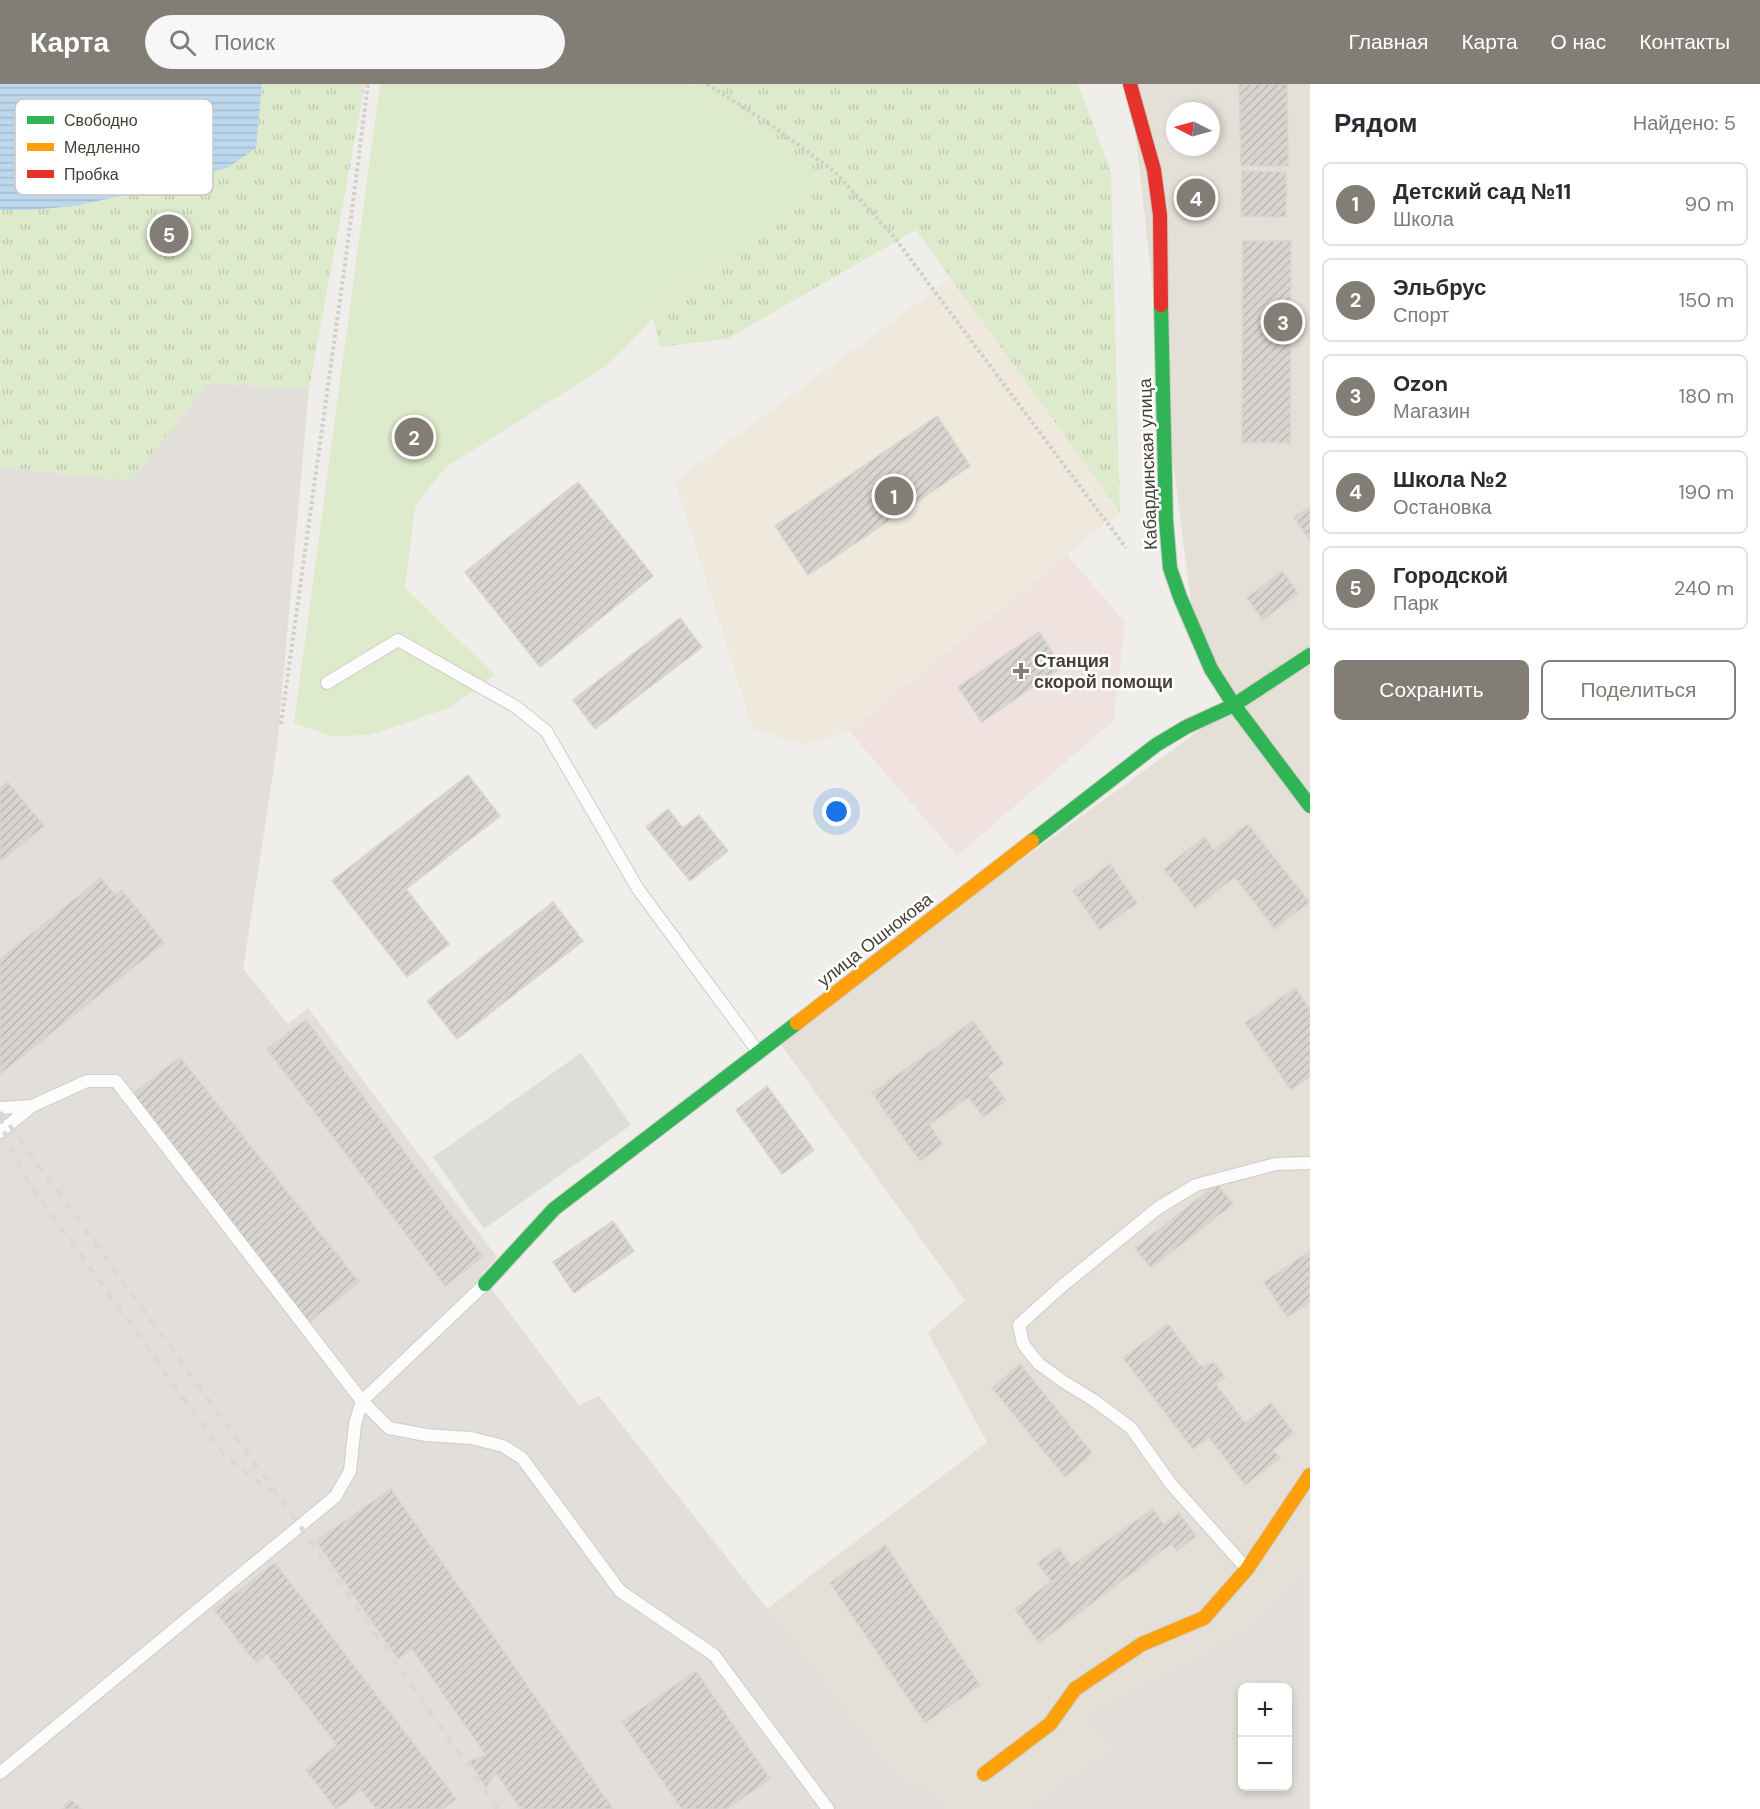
<!DOCTYPE html>
<html lang="ru">
<head>
<meta charset="utf-8">
<style>
  body { margin:0; font-family:"DM Sans",sans-serif; background:#f7f7f7; color:#2b2b33 }
  .controls { position:absolute; right:18px; bottom:18px; display:grid; overflow:hidden; border-radius:9px; box-shadow:0 3px 9px #0003 }
  .controls button { width:54px; height:54px; display:grid; place-items:center; padding:0; border:0; border-bottom:2px solid #e1e1e2; background:#fff; color:#2b2b33; font:30px sans-serif }
  .compass { position:absolute; left:1166px; top:18px; width:54px; height:54px; border-radius:50%; background:#fff; box-shadow:0 3px 9px #0003; rotate:276deg }
  .you { position:absolute; left:837px; top:728px; width:21px; height:21px; margin:-15px; border:4px solid #fff; border-radius:50%; background:#1a73e8; box-shadow:0 0 0 9px #1a73e833 }
  .badge { display:grid; place-items:center; width:39px; height:39px; border-radius:50%; background:#827d75; color:#fff; font-size:20px; font-weight:700 }
  .pin { position:absolute; translate:-50% -50%; border:3px solid #fff; box-shadow:0 2px 6px #0006 }
  .list { margin:0; padding:0; list-style:none }
  h2 { display:flex; justify-content:space-between; align-items:center; height:78px; margin:0; padding:0 24px; font-size:26px }
  h2 small { font-size:20px; font-weight:400; color:#7c7c81 }
  .list li { display:grid; grid-template-columns:39px 1fr auto; gap:18px; align-items:center; box-sizing:border-box; height:84px; margin:0 12px 12px; padding:0 12px; border:2px solid #e1e1e2; border-radius:9px }
  .list b { display:block; font-size:22px; white-space:nowrap }
  .list p { margin:0; font-size:20px; white-space:nowrap; color:#7c7c81 }
  .list em { font-size:20px; font-style:normal; color:#7c7c81 }
  .actions { display:flex; gap:12px; padding:18px 24px }
  .actions a { flex:1; padding:14px 0; border:2px solid #827d75; border-radius:9px; text-align:center; font-size:21px; color:#827d75 }
  .actions .main { background:#827d75; color:#fff }
  .icon { flex:none; width:33px; height:33px; fill:none; stroke:currentColor; stroke-width:2; stroke-linecap:round; stroke-linejoin:round }
  .map { position:relative; flex:none; width:1310px; height:1725px; overflow:hidden }
  header { display:flex; align-items:center; gap:36px; box-sizing:border-box; height:84px; padding:0 30px; background:#827d75; color:#fff }
  header strong { font-size:28px }
  nav { display:flex; gap:33px; margin-inline-start:auto; font-size:21px }
  .search { width:420px; height:54px; background:#f7f7f7; display:flex; align-items:center; gap:15px; box-sizing:border-box; padding:0 21px; border-radius:33px; color:#7c7c81; font-size:22px }
  main { display:flex }
  aside { flex:1; background:#fff }
  .map>svg:first-child { display:block }
  .residential { fill:#e4e0d7; fill-rule:evenodd }
  .industrial { fill:#e2ded9; fill-rule:evenodd }
  .education { fill:#eee9dc }
  .medical { fill:#efe2df }
  .grass { fill:url(#grass-tufts) }
  .garden { fill:#ddeacb }
  .parking { fill:#dfddda }
  .water { fill:url(#water-rules) }
  .building { fill:url(#building-hatch); stroke:#d8d5d0; stroke-width:1.5 }
  .lines { fill:none; stroke-linecap:round; stroke-linejoin:round }
  .lane-casing { stroke:#ceccc7; stroke-width:14 }
  .fast-casing { stroke:#cecbc1; stroke-width:16 }
  .slow-casing { stroke:#cecbc1; stroke-width:16 }
  .jam-casing { stroke:#cecbc1; stroke-width:16 }
  .path { stroke:#d0cecb; stroke-width:4; stroke-dasharray:3 3; stroke-linecap:butt }
  .lane { stroke:#fdfcfc; stroke-width:12 }
  .fast { stroke:#30b455; stroke-width:14 }
  .slow { stroke:#ff9f0a; stroke-width:14 }
  .jam { stroke:#e5322d; stroke-width:14 }
  .rail { stroke:#d9d9d8; stroke-width:4.5; stroke-dasharray:8 8; stroke-linecap:butt }
  .poi-dot { fill:#827d75; stroke:#fff; stroke-width:2 }
  .labels { text-anchor:middle; dominant-baseline:central; stroke-width:5; stroke-linejoin:round; paint-order:stroke }
  .street-label { font-size:18px; fill:#464036; stroke:#fff }
  .poi-label { font-size:18px; font-weight:bold; fill:#464036; stroke:#fff; text-anchor:start }
  .key { fill:#fff; stroke:#c8c6c3; stroke-width:1.5 }
  .key-label { font-size:16px; fill:#464036 }
</style>
</head>
<body>
<header>
<strong>Карта</strong>
<div class="search"><svg class="icon" aria-label="search" viewBox="0 0 24 24"><circle cx="10" cy="10" r="6"/><path d="M15 15l6 6"/></svg>Поиск</div>
<nav><a>Главная</a><a>Карта</a><a>О нас</a><a>Контакты</a></nav>
</header>
<main>
<div class="map">
<svg width="1310" height="1725" viewBox="0 0 1310 1725">
  <defs>
    <pattern id="grass-tufts" width="24" height="20" patternUnits="userSpaceOnUse" patternTransform="scale(1.5)"><rect width="24" height="20" fill="#ddeacb"/><path d="M3 7l-1-3M5 7V3M7 7l1-3M15 17l-1-3M17 17v-4M19 17l1-3" fill="none" stroke="#bfcaaf"/></pattern>
    <pattern id="water-rules" width="6" height="5" patternUnits="userSpaceOnUse" patternTransform="scale(1.5)"><rect width="6" height="5" fill="#bcd8ed"/><path d="M0 2.5h6" fill="none" stroke="#a3bacc"/></pattern>
    <pattern id="building-hatch" width="6" height="6" patternUnits="userSpaceOnUse" patternTransform="scale(1.5)"><rect width="6" height="6" fill="#d8d5d1"/><path d="M-1 1l2-2M0 6l6-6M5 7l2-2" fill="none" stroke="#bbb8b4"/></pattern>
  </defs>
  <rect width="100%" height="100%" fill="#f0eeea"/>
  <!-- residential -->
  <path class="residential" d="M1130,0H1310V1478L1237,1551L1087,1634L1111,1665L1027,1725H944L927,1703L898,1694L767,1525L987,1358L928,1249L965,1216L777,955L1234,621L1195,551L1162,289ZM1175,27H1211V63H1175Z"/>
  <!-- industrial -->
  <path class="industrial" d="M209,299L309,305L277,663L243,885L288,940L308,924L497,1173L481,1191L579,1321L599,1312L780,1541L898,1694L927,1703L944,1725H0V383L130,397Z
    M1310,1478V1725H1027L1111,1665L1086,1634L1237,1551ZM1242,1604H1288V1702H1242Z"/>
  <!-- education -->
  <path class="education" d="M951,194L1120,428L849,647L805,661L753,645L675,397Z"/>
  <!-- medical -->
  <path class="medical" d="M1067,471L1125,538L1114,636L957,772L849,647Z"/>
  <!-- grass -->
  <path class="grass" d="M0,0H365L309,305L209,299L130,397L0,383Z
    M692,0H1078L1111,88L1120,428L916,146L727,255L660,263L653,234L680,205L829,96Z"/>
  <!-- garden -->
  <path class="garden" d="M380,0H692L830,96L680,205L623,266L603,284L446,383L415,422L405,504L495,591L449,624L370,651L331,652L294,639Z"/>
  <!-- parking -->
  <path class="parking" d="M581,969L631,1041L484,1145L433,1073Z"/>
  <!-- water -->
  <path class="water" d="M0,0H262L256,64L227,84L172,95L134,109L75,122L29,126H0Z"/>
  <!-- building -->
  <path class="building" d="M1239,0H1287L1288,82H1241Z
    M1242,87L1286,88V133L1241,132Z
    M1243,157H1291L1290,359L1242,358Z
    M937,332L970,382L808,491L775,442Z
    M578,398L653,492L540,583L465,488Z
    M1310,423V457L1294,433Z
    M1282,487L1298,509L1263,536L1247,514Z
    M680,534L702,563L595,645L573,616Z
    M1039,548L1062,583L982,638L958,603Z
    M468,691L500,732L406,805L449,860L407,893L332,797Z
    M8,698L44,742L0,778V704Z
    M668,725L683,744L699,731L728,767L690,797L646,743Z
    M1248,740L1309,818L1275,845L1235,793L1195,824L1164,785L1204,753L1214,766Z
    M1110,780L1137,819L1100,846L1073,807Z
    M101,794L115,811L122,806L164,859L0,990V875Z
    M553,818L583,857L457,955L427,917Z
    M1295,904L1310,925V992L1291,1006L1245,939Z
    M306,936L483,1173L445,1202L267,965Z
    M973,937L1004,980L988,992L1006,1016L983,1033L969,1013L929,1041L943,1060L920,1077L872,1009Z
    M180,973L359,1198L308,1239L129,1013Z
    M767,1002L814,1066L782,1090L736,1026Z
    M1217,1100L1233,1120L1151,1184L1135,1164Z
    M613,1137L634,1167L574,1209L553,1178Z
    M1310,1167V1218L1287,1233L1264,1198Z
    M1168,1240L1200,1282L1214,1279L1225,1293L1216,1300L1245,1339L1271,1319L1294,1349L1273,1366L1280,1374L1245,1401L1209,1353L1193,1365L1123,1274Z
    M1020,1280L1092,1369L1065,1393L992,1304Z
    M391,1405L613,1725H521L496,1689L486,1703L469,1677L486,1671L412,1565L398,1575L316,1457Z
    M1153,1425L1164,1441L1179,1429L1196,1452L1177,1467L1171,1460L1039,1559L1015,1525L1051,1497L1038,1479L1059,1464L1071,1482Z
    M885,1461L980,1601L925,1639L830,1499Z
    M275,1479L456,1715L443,1725H376L361,1706L336,1725L306,1686L337,1661L267,1570L256,1579L214,1526Z
    M696,1587L770,1695L726,1725H682L622,1638Z
    M70,1715L82,1725H62Z"/>
  <g class="lines">
    <defs>
      <path id="lane" d="M327,599L398,556L516,623L546,647L638,805L759,969
        M0,1024L32,1022L87,997H116L362,1317L485,1200
        M0,1048L32,1022
        M1246,1484L1171,1400L1131,1344L1095,1317L1064,1298L1039,1280L1023,1260L1019,1241L1062,1202L1158,1124L1196,1101L1276,1080L1310,1079
        M0,1689L335,1413L350,1387L355,1340L362,1317L389,1344L426,1351L471,1354L503,1362L522,1374L620,1507L714,1571L828,1725"/>
      <path id="fast" d="M1161,221L1166,436L1170,484L1180,513L1211,585L1234,621L1310,722
        M1032,757L1156,661L1186,643L1234,621L1310,571
        M485,1200L554,1125L797,939"/>
      <path id="slow" d="M797,939L1032,757
        M984,1690L1050,1640L1075,1605L1142,1560L1204,1534L1247,1485L1310,1391"/>
      <path id="jam" d="M1130,0L1154,86L1160,131L1161,221"/>
    </defs>
    <!-- lane casing -->
    <use href="#lane" class="lane-casing"/>
    <!-- fast casing -->
    <use href="#fast" class="fast-casing"/>
    <!-- slow casing -->
    <use href="#slow" class="slow-casing"/>
    <!-- jam casing -->
    <use href="#jam" class="jam-casing"/>
    <!-- path -->
    <path class="path" d="M707,0L771,41L835,88L894,153L1126,464
      M281,640L347,165L368,0"/>
    <!-- lane -->
    <use href="#lane" class="lane"/>
    <!-- fast -->
    <use href="#fast" class="fast"/>
    <!-- slow -->
    <use href="#slow" class="slow"/>
    <!-- jam -->
    <use href="#jam" class="jam"/>
    <!-- rail -->
    <path class="rail" d="M0,1028L300,1442L498,1725
      M0,1032L3,1045L25,1093L225,1372L271,1408"/>
  </g>
  <!-- markers -->
  <path class="poi-dot" d="M1018 578h6v6h6v6h-6v6h-6v-6h-6v-6h6z"/>
  <g class="labels">
    <!-- street labels -->
    <g class="street-label">
      <text transform="translate(1148 380) rotate(-92)">Кабардинская улица</text>
      <text transform="translate(875 856) rotate(-38)">улица Ошнокова</text>
    </g>
    <!-- poi labels -->
    <g class="poi-label">
      <text x="1034" y="577">Станция<tspan x="1034" dy="21">скорой помощи</tspan></text>
    </g>
  </g>
  <!-- legend -->
  <rect x="15" y="15" width="198" height="96" rx="9" class="key"/>
  <rect x="27" y="32" width="27" height="8" fill="#30b455"/>
  <rect x="27" y="59" width="27" height="8" fill="#ff9f0a"/>
  <rect x="27" y="86" width="27" height="8" fill="#e5322d"/>
  <g class="key-label">
    <text x="64" y="42">Свободно</text>
    <text x="64" y="69">Медленно</text>
    <text x="64" y="96">Пробка</text>
  </g>
</svg>
<div class="controls">
<button>+</button>
<button>−</button>
</div>
<svg class="compass" viewBox="-18 -18 36 36"><path d="M0-13l5 13h-10z" fill="#e53935"/><path d="M0 13l5-13h-10z" fill="#7c7c81"/></svg>
<div class="you"></div>
<div class="pin badge" style="left:894px;top:412px">1</div>
<div class="pin badge" style="left:414px;top:353px">2</div>
<div class="pin badge" style="left:1283px;top:238px">3</div>
<div class="pin badge" style="left:1196px;top:114px">4</div>
<div class="pin badge" style="left:169px;top:150px">5</div>
</div>
<aside>
<h2>Рядом<small>Найдено: 5</small></h2>
<ul class="list">
<li><span class="badge">1</span><div><b>Детский сад №11</b><p>Школа</p></div><em>90 m</em></li>
<li><span class="badge">2</span><div><b>Эльбрус</b><p>Спорт</p></div><em>150 m</em></li>
<li><span class="badge">3</span><div><b>Ozon</b><p>Магазин</p></div><em>180 m</em></li>
<li><span class="badge">4</span><div><b>Школа №2</b><p>Остановка</p></div><em>190 m</em></li>
<li><span class="badge">5</span><div><b>Городской</b><p>Парк</p></div><em>240 m</em></li>
</ul>
<div class="actions"><a class="main">Сохранить</a><a>Поделиться</a></div>
</aside>
</main>
</body>
</html>
